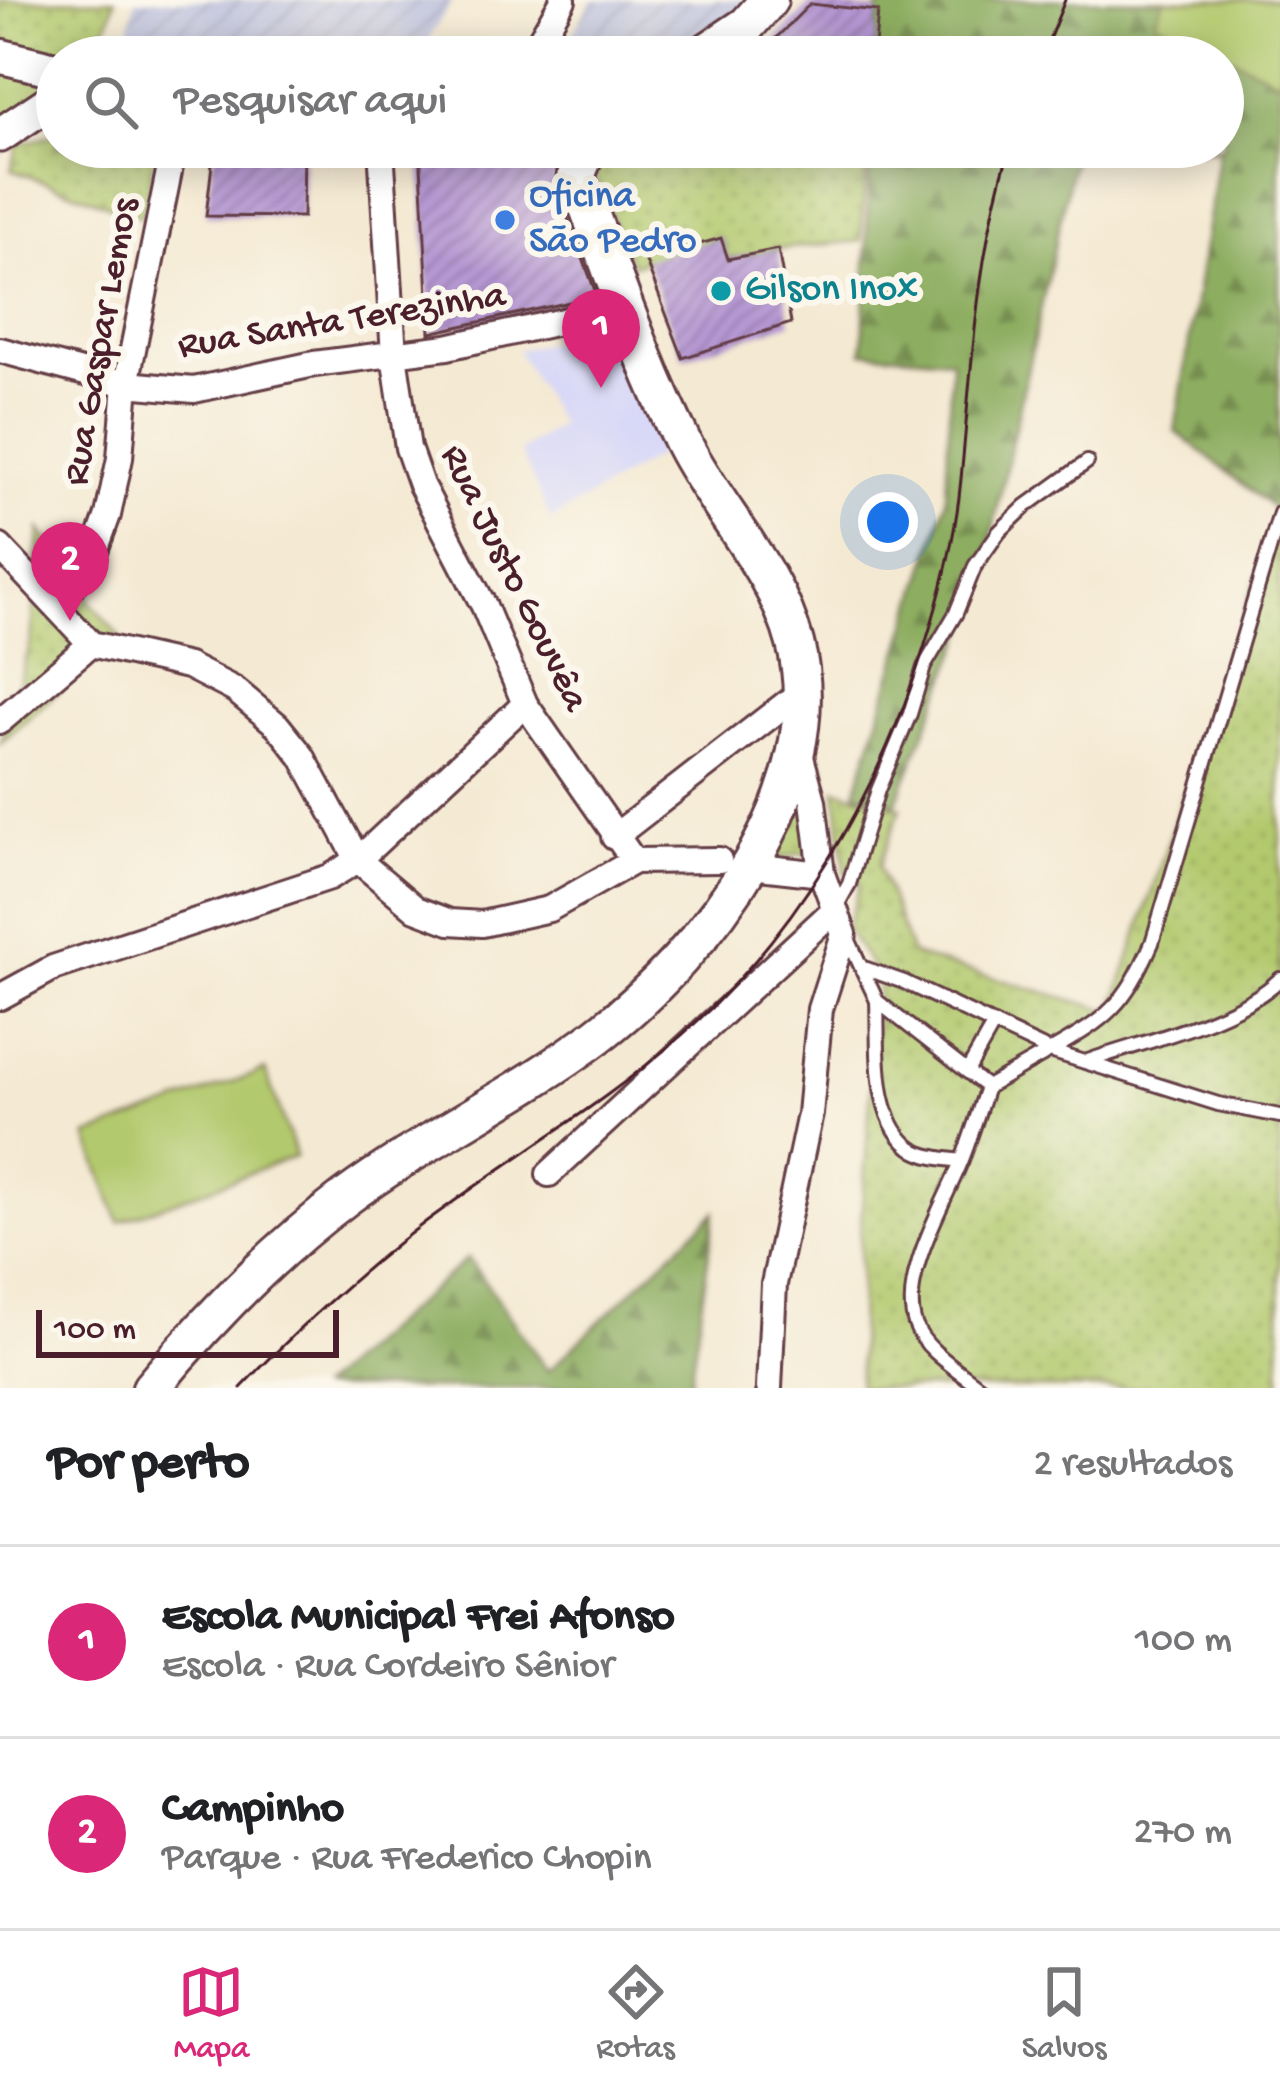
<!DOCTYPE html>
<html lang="pt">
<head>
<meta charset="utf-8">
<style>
  body { margin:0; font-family:"Gochi Hand",sans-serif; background:#f6f6f6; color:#202124 }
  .scale { position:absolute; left:36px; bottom:30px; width:303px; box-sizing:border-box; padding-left:12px; border:6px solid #4a1f2b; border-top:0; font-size:33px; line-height:42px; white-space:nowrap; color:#4a1f2b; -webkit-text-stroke:9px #fbf7ec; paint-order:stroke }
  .you { position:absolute; left:888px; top:522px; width:42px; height:42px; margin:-30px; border:9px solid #fff; border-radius:50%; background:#1a73e8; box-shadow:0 0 0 18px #1a73e833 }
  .badge { display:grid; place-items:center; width:78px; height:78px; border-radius:50%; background:#db2777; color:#fff; font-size:39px; font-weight:700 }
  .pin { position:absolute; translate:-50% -99px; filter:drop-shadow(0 3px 6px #0008) }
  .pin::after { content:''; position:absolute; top:63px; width:42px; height:36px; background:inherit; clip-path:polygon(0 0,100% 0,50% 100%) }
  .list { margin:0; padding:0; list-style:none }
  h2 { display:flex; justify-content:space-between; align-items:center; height:156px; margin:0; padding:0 48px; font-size:51px }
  h2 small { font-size:39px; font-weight:400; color:#757577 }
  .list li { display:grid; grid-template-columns:78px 1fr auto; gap:36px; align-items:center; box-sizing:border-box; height:192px; padding:0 48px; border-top:3px solid #e0e0e0 }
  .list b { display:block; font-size:45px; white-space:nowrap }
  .list p { margin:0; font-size:39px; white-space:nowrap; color:#757577 }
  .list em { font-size:39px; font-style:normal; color:#757577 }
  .icon { flex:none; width:66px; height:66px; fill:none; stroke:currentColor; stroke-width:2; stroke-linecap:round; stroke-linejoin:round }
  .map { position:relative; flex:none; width:1280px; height:1388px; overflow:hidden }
  .search { position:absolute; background:#fff; box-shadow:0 6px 30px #0003; left:36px; right:36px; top:36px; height:132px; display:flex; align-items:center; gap:30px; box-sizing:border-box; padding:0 42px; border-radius:66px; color:#757577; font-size:45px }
  .sheet { height:540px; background:#fff }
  nav { display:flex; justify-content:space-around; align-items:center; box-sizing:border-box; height:168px; border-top:3px solid #e0e0e0; background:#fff; font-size:33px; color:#757577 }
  nav a { display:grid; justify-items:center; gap:6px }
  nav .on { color:#db2777 }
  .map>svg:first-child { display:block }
  .built { fill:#d7d7f8 }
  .industrial { fill:url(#industrial-furrows) }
  .grass { fill:url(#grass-dots); stroke:#7e744c; stroke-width:3 }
  .forest { fill:url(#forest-firs); stroke:#6c6646; stroke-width:3 }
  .pitch { fill:#b2c96d; stroke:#7e744c; stroke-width:3 }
  .building { fill:url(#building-hatch) }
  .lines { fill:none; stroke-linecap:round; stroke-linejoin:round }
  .lane-casing { stroke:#643d44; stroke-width:18 }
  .street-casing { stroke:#643d44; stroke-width:30 }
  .secondary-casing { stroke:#643d44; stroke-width:39 }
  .primary-casing { stroke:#643d44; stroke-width:42 }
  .lane { stroke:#fff; stroke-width:12 }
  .street { stroke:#fff; stroke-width:24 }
  .secondary { stroke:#fff; stroke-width:33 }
  .primary { stroke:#fff; stroke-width:36 }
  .tram { stroke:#4a1f2b; stroke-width:3 }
  .shop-dot { fill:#3f7fe0; stroke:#fbf7ec; stroke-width:4.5 }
  .culture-dot { fill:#0f9aa8; stroke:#fbf7ec; stroke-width:4.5 }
  .labels { text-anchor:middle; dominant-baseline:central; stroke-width:12; stroke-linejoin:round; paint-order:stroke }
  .shop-label { font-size:39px; fill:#366cbe; stroke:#fbf7ec; text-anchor:start }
  .culture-label { font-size:39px; fill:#0d838f; stroke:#fbf7ec; text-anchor:start }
  .street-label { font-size:39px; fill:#4a1f2b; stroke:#fbf7ec }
</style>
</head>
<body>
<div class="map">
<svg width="1280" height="1388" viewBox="0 0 1280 1388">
  <defs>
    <pattern id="industrial-furrows" width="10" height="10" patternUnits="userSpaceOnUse" patternTransform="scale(3)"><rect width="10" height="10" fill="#bfc2dd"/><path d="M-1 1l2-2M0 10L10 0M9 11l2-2" fill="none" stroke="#a6a6be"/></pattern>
    <pattern id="grass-dots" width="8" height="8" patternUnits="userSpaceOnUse" patternTransform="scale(3)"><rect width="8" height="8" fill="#b2c96d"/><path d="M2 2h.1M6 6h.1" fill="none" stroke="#9bac5f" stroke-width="1.8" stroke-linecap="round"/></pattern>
    <pattern id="forest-firs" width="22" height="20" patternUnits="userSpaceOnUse" patternTransform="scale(3)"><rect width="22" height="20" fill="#8dad60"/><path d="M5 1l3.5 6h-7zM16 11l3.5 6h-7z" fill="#758c4f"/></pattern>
    <pattern id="building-hatch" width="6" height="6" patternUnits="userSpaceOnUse" patternTransform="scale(3)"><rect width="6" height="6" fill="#b698d3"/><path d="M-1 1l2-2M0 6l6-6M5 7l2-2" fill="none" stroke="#967bab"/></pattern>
  </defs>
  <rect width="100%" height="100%" fill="#fbf7ec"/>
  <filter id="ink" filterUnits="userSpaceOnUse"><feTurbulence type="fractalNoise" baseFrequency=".00833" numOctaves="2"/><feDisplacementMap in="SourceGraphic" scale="24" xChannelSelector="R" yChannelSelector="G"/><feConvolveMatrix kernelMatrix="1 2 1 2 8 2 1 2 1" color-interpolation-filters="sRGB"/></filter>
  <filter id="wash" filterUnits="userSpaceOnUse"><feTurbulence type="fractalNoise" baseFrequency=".004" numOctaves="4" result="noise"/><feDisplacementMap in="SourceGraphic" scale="48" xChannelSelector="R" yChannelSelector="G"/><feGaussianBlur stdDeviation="2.7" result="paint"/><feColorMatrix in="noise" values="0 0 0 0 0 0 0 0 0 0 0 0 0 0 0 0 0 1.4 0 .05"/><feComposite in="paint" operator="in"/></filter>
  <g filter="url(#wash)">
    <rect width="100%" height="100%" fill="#f4e9d2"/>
    <!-- built -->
    <path class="built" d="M629,323L688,437L551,520L520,451L560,425L517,350Z"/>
    <!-- industrial -->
    <path class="industrial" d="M135,0H453L430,36L427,57H187L125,48Z
      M592,0H781L714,57H559Z"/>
    <!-- grass -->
    <path class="grass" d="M0,0H115L97,57L11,45L0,34Z
      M57,133V147H156L142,217L11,170L18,145Z
      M583,147H867L861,241L778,249L728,259L721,238L632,265Z
      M1280,506V1388H859L860,1234L879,978L846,929L860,886L845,872L836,789L901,808L879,866L912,955L1112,1011Z
      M40,529L93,605L120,637L0,743L31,642Z
      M815,747C835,778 824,824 822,859L804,853L766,861C790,825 804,789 815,747Z"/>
    <!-- forest -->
    <path class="forest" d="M879,0H1164L1156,19L1280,78L1278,512L1175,431L1219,150L1189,147H1223V57H874Z
      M870,147H1076L977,602L896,804L856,792L946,501L951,359L863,352Z
      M715,1212L689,1388H319L468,1258L548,1371Z"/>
    <!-- pitch -->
    <path class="pitch" d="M1164,0H1280V81L1155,21Z
      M0,47L57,63L28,126L0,153Z
      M265,1070L296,1156L119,1222L87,1136Z"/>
    <g id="blocks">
      <!-- building -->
      <path class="building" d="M810,4L878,11L874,57H775L767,47Z
        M214,147H304L303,217L206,216Z
        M420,147H554L559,158L555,184L597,296L430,333Z
        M721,238L728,259L778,249L791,323L683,358L645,259Z"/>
    </g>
  </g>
  <g filter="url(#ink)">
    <use href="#blocks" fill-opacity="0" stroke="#643d44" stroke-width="3"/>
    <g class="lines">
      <defs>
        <path id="lane" d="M835,909L849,884L878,790L910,714L924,667L956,613L975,566L999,532L1026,506L1087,462
          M846,934L861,967L904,982L1050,1051C1108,1018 1124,1006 1152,943L1280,513
          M861,967L877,1001L987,1087C979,1110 972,1134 963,1157C946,1201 899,1276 915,1324C924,1350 960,1371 981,1388
          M877,1001C879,1046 871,1124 916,1151C929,1158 947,1159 962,1161
          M1085,1062C1144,1041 1235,1022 1280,979
          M968,1070L994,1024
          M987,1087L1050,1051L1218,1104L1280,1116"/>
        <path id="street" d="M530,57L563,0
          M381,147L394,355L408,448L421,485L484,606L525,704L634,861
          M0,350L126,384L194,390L314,364L447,347L625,307
          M0,547L91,644L188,666L235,690L277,725L302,756L358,860L416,909L450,922L482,924L549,909L634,861L719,860
          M56,606L91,562L108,515L120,458L126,384L174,147
          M0,721L91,644
          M614,837L801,692
          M750,866L822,874
          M0,997L53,968L330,877L358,860L525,704
          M549,1174L833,911
          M769,1388L774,1284L810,1114L820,1009L844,934L822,874L813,801L798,746"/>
        <path id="secondary" d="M0,56L57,70
          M0,135L57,97"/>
        <path id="primary" d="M699,57L747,25L769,0
          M151,1388C208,1319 273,1252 345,1198C425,1139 517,1096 597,1036C706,953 833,788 795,643C776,570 718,511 684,445C640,359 611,266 576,176L588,147"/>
      </defs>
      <!-- lane casing -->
      <use href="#lane" class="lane-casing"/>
      <!-- street casing -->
      <use href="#street" class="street-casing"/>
      <!-- secondary casing -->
      <use href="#secondary" class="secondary-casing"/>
      <!-- primary casing -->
      <use href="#primary" class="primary-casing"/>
      <!-- lane -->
      <use href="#lane" class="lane"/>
      <!-- street -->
      <use href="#street" class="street"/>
      <!-- secondary -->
      <use href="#secondary" class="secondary"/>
      <!-- primary -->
      <use href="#primary" class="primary"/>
      <!-- tram -->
      <path class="tram" d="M1042,57L1065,0
        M241,1388C306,1320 376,1256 453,1202C529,1147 610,1099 681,1036C796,935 879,793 924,648C941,594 956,535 961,479C972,366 976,257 1010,147"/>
    </g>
  </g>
  <!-- markers -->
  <circle class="shop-dot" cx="505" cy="220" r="12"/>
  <circle class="culture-dot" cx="721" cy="291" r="12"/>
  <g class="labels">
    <!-- shop labels -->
    <g class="shop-label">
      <text x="529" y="198">Oficina<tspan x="529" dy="45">São Pedro</tspan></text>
    </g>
    <!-- culture labels -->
    <g class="culture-label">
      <text x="745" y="291">Gilson Inox</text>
    </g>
    <!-- street labels -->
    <g class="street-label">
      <text transform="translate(342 323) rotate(-9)">Rua Santa Terezinha</text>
      <text transform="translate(103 342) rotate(-80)">Rua Gaspar Lemos</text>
      <text transform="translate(512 579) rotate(64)">Rua Justo Gouvêa</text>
    </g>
  </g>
</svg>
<div class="scale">100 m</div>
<div class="you"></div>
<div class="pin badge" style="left:601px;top:388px">1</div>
<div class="pin badge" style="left:70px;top:621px">2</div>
<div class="search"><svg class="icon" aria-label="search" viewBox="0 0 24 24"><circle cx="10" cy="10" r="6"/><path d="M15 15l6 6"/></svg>Pesquisar aqui</div>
</div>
<section class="sheet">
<h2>Por perto<small>2 resultados</small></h2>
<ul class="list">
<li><span class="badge">1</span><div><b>Escola Municipal Frei Afonso</b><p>Escola · Rua Cordeiro Sênior</p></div><em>100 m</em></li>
<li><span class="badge">2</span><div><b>Campinho</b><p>Parque · Rua Frederico Chopin</p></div><em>270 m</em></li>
</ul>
</section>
<nav>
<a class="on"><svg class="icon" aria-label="map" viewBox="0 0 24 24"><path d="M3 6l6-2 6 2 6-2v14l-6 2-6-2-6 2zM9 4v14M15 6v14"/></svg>Mapa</a>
<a><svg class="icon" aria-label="directions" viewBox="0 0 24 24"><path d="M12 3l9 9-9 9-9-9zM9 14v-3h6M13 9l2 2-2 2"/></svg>Rotas</a>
<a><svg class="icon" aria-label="saved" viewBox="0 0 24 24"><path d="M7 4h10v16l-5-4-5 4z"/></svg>Salvos</a>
</nav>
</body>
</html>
